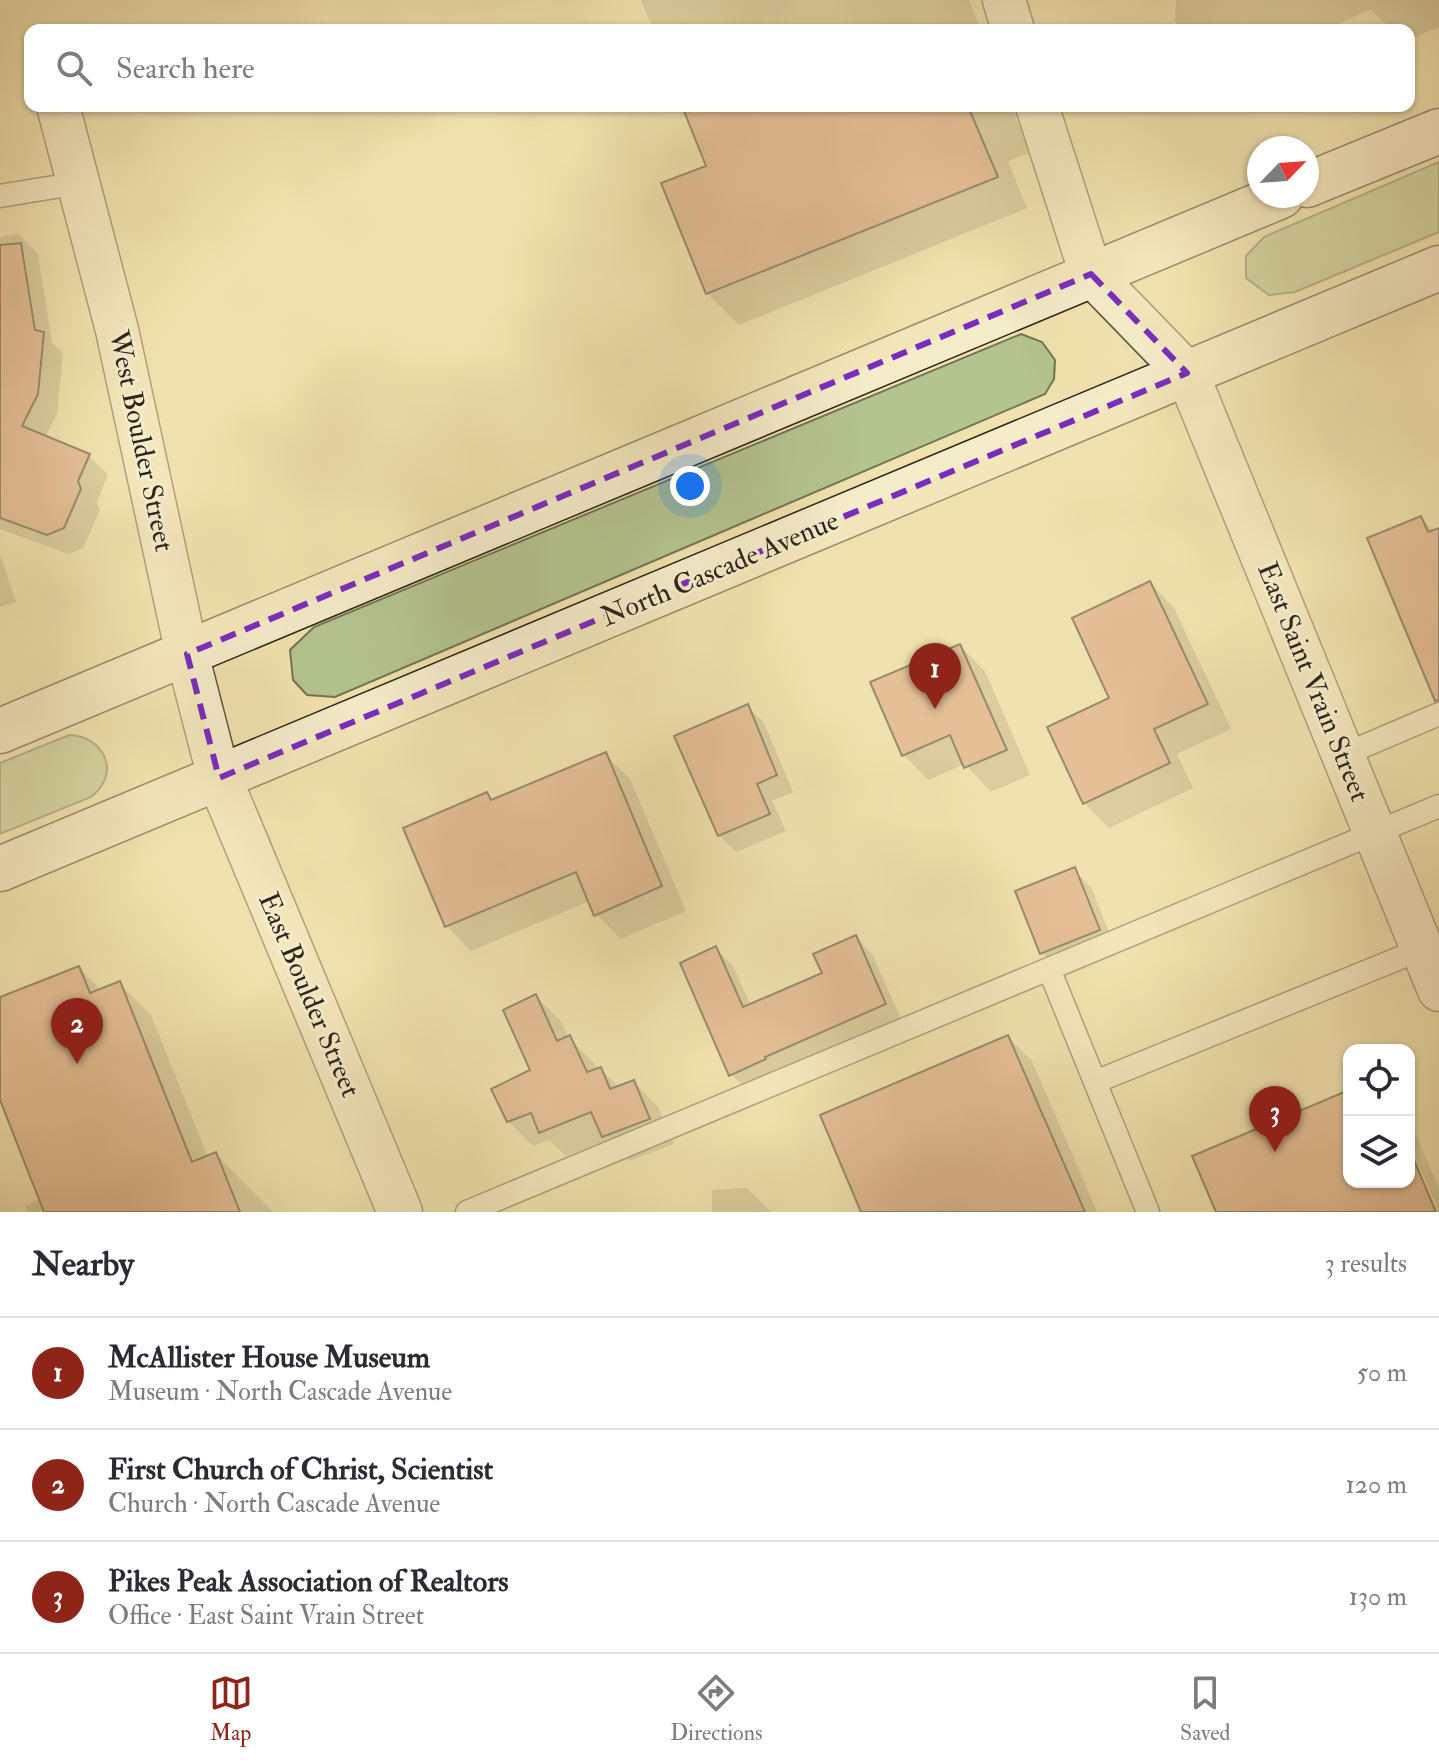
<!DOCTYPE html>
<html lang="en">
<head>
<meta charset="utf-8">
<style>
  body { margin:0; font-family:"IM FELL Double Pica",serif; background:#f2f2f3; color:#2b2b33 }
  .controls { position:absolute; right:24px; bottom:24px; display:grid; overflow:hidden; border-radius:16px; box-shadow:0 2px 6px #0004 }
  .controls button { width:72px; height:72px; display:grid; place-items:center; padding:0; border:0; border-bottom:2px solid #e1e1e2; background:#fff; color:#2b2b33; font:40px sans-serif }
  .compass { position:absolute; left:1247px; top:136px; width:72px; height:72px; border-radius:50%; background:#fff; box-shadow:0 2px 6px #0004; rotate:65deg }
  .you { position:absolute; left:690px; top:486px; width:28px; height:28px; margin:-20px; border:6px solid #fff; border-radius:50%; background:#1a73e8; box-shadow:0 0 0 12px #1a73e833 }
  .badge { display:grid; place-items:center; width:52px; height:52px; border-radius:50%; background:#8f2418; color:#fff; font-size:26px; font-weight:700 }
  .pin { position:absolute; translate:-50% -66px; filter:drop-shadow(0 2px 4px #0008) }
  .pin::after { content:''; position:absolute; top:42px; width:28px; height:24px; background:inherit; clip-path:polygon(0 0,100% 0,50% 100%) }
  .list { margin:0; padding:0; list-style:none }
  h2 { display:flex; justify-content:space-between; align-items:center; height:104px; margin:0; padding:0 32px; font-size:34px }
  h2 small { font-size:26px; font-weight:400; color:#7c7c81 }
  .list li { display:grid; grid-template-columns:52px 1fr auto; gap:24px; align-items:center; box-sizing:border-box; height:112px; padding:0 32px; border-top:2px solid #e1e1e2 }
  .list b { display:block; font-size:30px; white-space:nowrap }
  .list p { margin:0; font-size:26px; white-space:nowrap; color:#7c7c81 }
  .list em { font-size:26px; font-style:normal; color:#7c7c81 }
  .icon { flex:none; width:44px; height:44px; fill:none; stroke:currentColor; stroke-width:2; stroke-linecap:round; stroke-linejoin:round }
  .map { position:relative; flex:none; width:1439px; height:1212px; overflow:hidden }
  .search { position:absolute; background:#fff; box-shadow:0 2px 6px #0004; left:24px; right:24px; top:24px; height:88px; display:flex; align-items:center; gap:20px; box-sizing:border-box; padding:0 28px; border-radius:16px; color:#7c7c81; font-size:30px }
  .sheet { height:440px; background:#fff }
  nav { display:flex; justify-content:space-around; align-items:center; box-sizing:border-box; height:112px; border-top:2px solid #e1e1e2; background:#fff; font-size:22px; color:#7c7c81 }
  nav a { display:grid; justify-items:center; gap:4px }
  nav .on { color:#8f2418 }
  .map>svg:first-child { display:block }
  .green { fill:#b4c48f; stroke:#727455; stroke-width:2 }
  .shadow { fill:#0003; fill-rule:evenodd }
  .building { fill:#d89778; stroke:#2f251b; stroke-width:2 }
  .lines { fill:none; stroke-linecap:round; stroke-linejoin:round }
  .service-casing { stroke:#5f5440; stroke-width:25 }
  .minor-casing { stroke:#5f5440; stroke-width:45 }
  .tertiary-casing { stroke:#5f5440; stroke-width:47 }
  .secondary-casing { stroke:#2f251b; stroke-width:47 }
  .service { stroke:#f5ecca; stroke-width:22 }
  .minor { stroke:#f5ecca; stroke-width:42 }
  .tertiary { stroke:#f5ecca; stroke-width:44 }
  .secondary { stroke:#f5ecca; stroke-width:44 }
  .marked { fill:none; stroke:#7b2cbf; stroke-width:6; stroke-dasharray:16 10; stroke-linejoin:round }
  .labels { text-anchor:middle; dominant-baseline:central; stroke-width:6; stroke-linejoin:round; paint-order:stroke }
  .street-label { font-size:28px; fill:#2f251b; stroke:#f5ecca }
</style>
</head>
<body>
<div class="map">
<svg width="1439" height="1212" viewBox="0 0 1439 1212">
  <rect width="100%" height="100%" fill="#f0e2ae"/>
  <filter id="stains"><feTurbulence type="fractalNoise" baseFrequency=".0025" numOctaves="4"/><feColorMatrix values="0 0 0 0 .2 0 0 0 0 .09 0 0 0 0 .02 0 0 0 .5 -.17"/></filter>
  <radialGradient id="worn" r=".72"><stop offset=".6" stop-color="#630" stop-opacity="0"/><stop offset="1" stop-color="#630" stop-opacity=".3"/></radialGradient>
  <!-- green -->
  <path class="green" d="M1439,162V232L1295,292L1269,295L1246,278V256L1264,237Z
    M1021,334L1042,342L1055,360L1054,379L1045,394L335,697L307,695L293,680L290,650L314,627Z
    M69,735C96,735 119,762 100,788C98,791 94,794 91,797L0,834V763Z"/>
  <!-- shadow -->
  <path class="shadow" d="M641,0H969L981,30H653Z
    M1176,0H1439V27L1409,40V30H1391L1371,9L1325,30H1179L1175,21Z
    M684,106H1011L1030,153L1008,161L1027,208L739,325L707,293L708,167Z
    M18,234L38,254L52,343L63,353L57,414L45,437L88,455L108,475L97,502L100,510L83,548L68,554L0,529V237ZM20,253H24L38,340L34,341Z
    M1421,518L1435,532L1439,530V681Z
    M0,554L16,602L0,607Z
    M1150,583L1174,608L1231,729L1177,754L1193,788L1109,828L1084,803L1112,699Z
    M960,646L985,671L1030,775L991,792L965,764L928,780L904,755Z
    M747,706L764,723L793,792L772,801L786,831L736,852L719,835Z
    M605,754L630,779L686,911L621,939L596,914L590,901L471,951L447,926L487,795L494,801Z
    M1074,870L1091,887L1115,947L1058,969L1041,952Z
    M855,937L872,954L902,1021L748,1091L731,1074L716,949L733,966L751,1006L824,974Z
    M79,968L102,991L120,984L151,1015L208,1157L216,1154L273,1212H28L25,1205L41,1199L0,1095V999Z
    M536,997L561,1021L568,1038L594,1063L598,1070L601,1069L619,1088L634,1082L658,1107L674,1144L629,1161L608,1140L566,1156L549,1140L533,1146L508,1121L533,1071Z
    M1008,1037L1032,1061L1097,1212H864Z
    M1409,1118L1439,1189V1212L1409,1143Z
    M747,1188L771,1212H712V1190Z"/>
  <!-- building -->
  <path class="building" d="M682,106H968L998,177L706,294L661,183L706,166Z
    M21,243L35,330L44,332L38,394L22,426L90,454L78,481L81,489L64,528L47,535L0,518V245Z
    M1421,516L1428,532L1439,528V700L1435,701L1367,538Z
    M1150,581L1208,704L1154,729L1170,763L1083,804L1047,727L1109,698L1072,618Z
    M960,644L1007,750L964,768L950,735L902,756L870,682Z
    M748,704L777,775L757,784L770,814L718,836L674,736Z
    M606,752L662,886L594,916L576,872L445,927L403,828L487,792L491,800Z
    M1075,867L1100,930L1040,954L1015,891Z
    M856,935L886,1004L765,1057L766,1059L729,1076L680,963L716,946L743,1007L822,973L813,954Z
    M79,966L90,993L120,981L192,1162L216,1152L240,1212H44L0,1100V997Z
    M536,994L557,1041L570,1035L587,1072L601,1067L610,1089L634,1080L650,1119L602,1137L591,1112L539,1133L531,1113L507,1122L491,1089L530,1070L503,1010Z
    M1008,1035L1085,1212H861L820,1115Z
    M1349,1090V1182H1409V1148L1436,1212H1216L1192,1156Z"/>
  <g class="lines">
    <defs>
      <path id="service" d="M0,196L79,183
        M1343,755L1439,714
        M1049,969L1148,1212
        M1095,1082L1422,949
        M467,1212L1439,806"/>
      <path id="minor" d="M1004,0L1013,30
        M58,106L117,330L187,654L219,778
        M1037,106L1091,274L1187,373L1439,990"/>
      <path id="tertiary" d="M219,778L400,1212"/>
      <path id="secondary" d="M1307,185L1439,131
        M0,731C428,555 853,372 1281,196
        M0,869L1439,268"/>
    </defs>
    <!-- service casing -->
    <use href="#service" class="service-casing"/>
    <!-- minor casing -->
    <use href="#minor" class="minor-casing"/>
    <!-- tertiary casing -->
    <use href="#tertiary" class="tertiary-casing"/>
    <!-- secondary casing -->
    <use href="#secondary" class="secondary-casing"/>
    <!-- service -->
    <use href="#service" class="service"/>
    <!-- minor -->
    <use href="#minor" class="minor"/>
    <!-- tertiary -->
    <use href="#tertiary" class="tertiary"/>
    <!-- secondary -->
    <use href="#secondary" class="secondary"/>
  </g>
  <!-- marked area -->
  <path d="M0 0H1439V1212H0ZM1091,274L1187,373L219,778L187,654Z" fill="#f0e2ae" fill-opacity=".55" fill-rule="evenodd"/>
  <path class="marked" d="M1091,274L1187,373L219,778L187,654Z"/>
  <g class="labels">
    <!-- street labels -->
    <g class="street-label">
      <text transform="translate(141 441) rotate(78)">West Boulder Street</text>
      <text transform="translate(720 569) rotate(-23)">North Cascade Avenue</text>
      <text transform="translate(1313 682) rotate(68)">East Saint Vrain Street</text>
      <text transform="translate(309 995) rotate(67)">East Boulder Street</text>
    </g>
  </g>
  <rect width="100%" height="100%" filter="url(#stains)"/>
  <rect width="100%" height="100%" fill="url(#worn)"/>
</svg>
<div class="controls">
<button><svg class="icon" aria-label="locate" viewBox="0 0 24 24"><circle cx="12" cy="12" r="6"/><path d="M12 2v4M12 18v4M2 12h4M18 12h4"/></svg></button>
<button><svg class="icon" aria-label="layers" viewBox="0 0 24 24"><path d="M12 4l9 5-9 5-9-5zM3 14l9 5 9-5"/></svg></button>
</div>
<svg class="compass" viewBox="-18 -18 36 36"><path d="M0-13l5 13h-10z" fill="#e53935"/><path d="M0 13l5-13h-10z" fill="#7c7c81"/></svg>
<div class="you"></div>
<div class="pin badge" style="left:935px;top:709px">1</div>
<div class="pin badge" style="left:77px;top:1064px">2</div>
<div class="pin badge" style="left:1275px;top:1152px">3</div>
<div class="search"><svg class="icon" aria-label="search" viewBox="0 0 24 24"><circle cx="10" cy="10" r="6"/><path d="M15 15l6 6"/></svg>Search here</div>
</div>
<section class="sheet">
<h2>Nearby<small>3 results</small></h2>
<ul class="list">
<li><span class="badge">1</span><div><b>McAllister House Museum</b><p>Museum · North Cascade Avenue</p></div><em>50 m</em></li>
<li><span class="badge">2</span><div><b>First Church of Christ, Scientist</b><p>Church · North Cascade Avenue</p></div><em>120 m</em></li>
<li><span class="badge">3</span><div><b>Pikes Peak Association of Realtors</b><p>Office · East Saint Vrain Street</p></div><em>130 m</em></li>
</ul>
</section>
<nav>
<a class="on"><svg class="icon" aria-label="map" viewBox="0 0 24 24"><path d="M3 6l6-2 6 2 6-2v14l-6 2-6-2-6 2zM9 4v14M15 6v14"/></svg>Map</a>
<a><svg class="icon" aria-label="directions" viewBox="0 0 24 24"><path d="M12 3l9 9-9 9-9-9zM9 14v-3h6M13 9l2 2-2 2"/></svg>Directions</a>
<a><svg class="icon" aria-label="saved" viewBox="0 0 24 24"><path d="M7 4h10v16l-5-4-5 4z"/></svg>Saved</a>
</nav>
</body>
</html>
